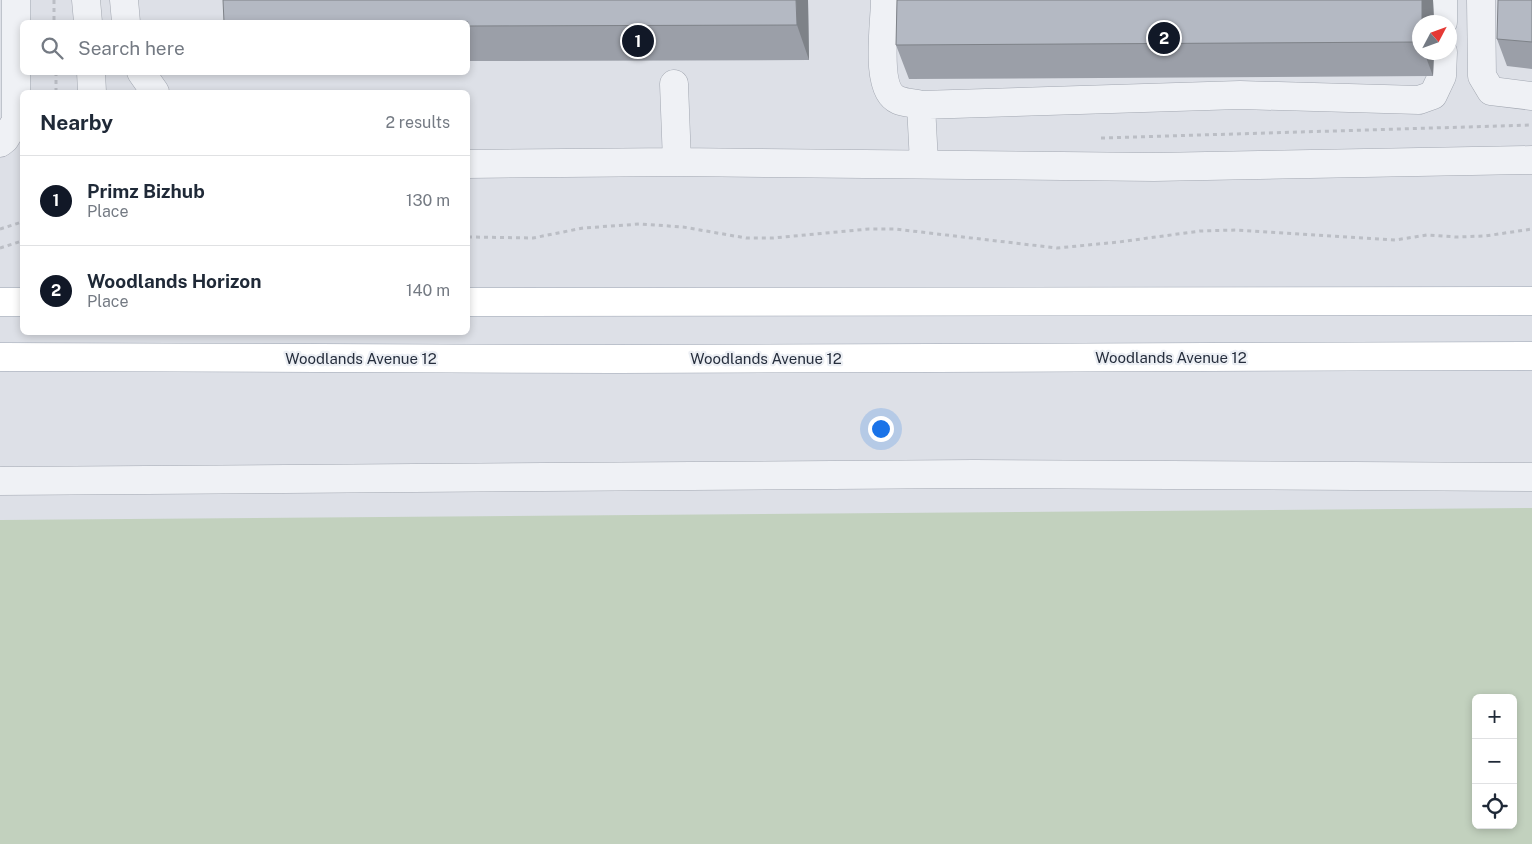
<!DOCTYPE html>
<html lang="en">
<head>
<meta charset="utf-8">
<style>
  body { margin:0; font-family:"Public Sans",sans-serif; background:#f6f6f7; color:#1f2937 }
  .controls { position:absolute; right:15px; bottom:15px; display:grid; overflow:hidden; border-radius:8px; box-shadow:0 2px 8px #0003 }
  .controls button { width:45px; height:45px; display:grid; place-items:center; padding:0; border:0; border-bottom:1px solid #e0e1e3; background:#fff; color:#1f2937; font:25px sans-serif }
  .compass { position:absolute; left:1412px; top:15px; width:45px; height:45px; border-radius:50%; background:#fff; box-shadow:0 2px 8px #0003; rotate:49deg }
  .you { position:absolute; left:880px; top:428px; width:18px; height:18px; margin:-12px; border:4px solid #fff; border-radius:50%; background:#1a73e8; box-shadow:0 0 0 8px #1a73e833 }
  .badge { display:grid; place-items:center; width:32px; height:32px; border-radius:50%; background:#111827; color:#fff; font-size:16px; font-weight:700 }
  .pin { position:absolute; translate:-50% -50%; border:2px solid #fff; box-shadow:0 1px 5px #0006 }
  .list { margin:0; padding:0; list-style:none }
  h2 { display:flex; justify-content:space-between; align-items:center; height:65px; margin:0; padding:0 20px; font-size:21px }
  h2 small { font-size:16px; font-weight:400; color:#747a83 }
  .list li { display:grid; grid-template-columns:32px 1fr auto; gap:15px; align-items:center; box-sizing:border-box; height:90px; padding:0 20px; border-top:1px solid #e0e1e3 }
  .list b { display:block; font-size:19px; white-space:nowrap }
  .list p { margin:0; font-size:16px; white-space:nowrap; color:#747a83 }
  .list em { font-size:16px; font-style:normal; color:#747a83 }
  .icon { flex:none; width:28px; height:28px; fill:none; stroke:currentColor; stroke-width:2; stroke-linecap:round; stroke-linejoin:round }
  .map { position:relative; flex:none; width:1532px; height:844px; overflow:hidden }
  .search { position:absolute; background:#fff; box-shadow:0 2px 8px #0003; left:20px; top:20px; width:450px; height:55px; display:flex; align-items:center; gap:12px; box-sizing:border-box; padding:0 18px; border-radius:8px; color:#747a83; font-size:19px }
  .panel { position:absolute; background:#fff; box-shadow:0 2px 8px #0003; left:20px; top:90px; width:450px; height:245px; border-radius:8px }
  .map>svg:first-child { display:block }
  .green { fill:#c2d1be; fill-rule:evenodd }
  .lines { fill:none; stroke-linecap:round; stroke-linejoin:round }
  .minor-casing { stroke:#a2a7b1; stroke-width:29 }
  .major-casing { stroke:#9ca4b2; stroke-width:29 }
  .path { stroke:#bbbec5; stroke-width:3; stroke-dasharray:4 4; stroke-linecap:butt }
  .minor { stroke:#eff1f5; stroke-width:28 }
  .major { stroke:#fff; stroke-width:28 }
  .wall { fill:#9b9fa8 }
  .shaded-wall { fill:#7e8288 }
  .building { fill:#b4b9c3; stroke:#7e8288 }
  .labels { text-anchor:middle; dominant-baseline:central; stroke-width:4.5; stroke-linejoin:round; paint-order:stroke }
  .street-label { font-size:15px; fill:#262e3d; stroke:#eceff4 }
</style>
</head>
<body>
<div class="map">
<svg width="1532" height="844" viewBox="0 0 1532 844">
  <rect width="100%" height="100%" fill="#dde0e7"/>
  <!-- green -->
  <path class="green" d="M1532,508V844H0V520ZM1476,698H1513V825H1476Z"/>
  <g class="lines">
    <defs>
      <path id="minor" d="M86,0L88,22
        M124,0L126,22
        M885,0C885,23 874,90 898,100C905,103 914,103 921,105L1240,95L1419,100L1433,95L1442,76L1443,52
        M1481,0L1482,76L1491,91L1532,96
        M1443,22V0
        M91,72L92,92
        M141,72L155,92
        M674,84L677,162
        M921,105L924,163
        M0,143L5,139L16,121V0
        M468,164L677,162L1154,167L1532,160
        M0,481L974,474L1532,477"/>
      <path id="major" d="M0,302H22
        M468,302L1532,301
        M0,357L617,359L1532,356"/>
    </defs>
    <!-- minor casing -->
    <use href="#minor" class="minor-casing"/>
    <!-- major casing -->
    <use href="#major" class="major-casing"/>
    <!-- path -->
    <path class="path" d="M54,0V22
      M56,72V92
      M1101,138L1532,125
      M0,229L22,222
      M468,237L533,238L583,228L640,224L683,227L746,238H773L869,229H895L1057,248L1119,242L1200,231L1236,230L1395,240L1427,235L1456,237L1485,236L1532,229
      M0,248L22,241"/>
    <!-- minor -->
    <use href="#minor" class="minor"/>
    <!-- major -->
    <use href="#major" class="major"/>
  </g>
  <!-- wall -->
  <path class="wall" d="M223,0H808L809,60L468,61V22Z
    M897,0H1433L1434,22H1420V52H1434L1433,76L909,79L896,45Z
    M1532,0V69L1507,66L1497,39Z"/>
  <!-- shaded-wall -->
  <path class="shaded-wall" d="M796,0H808L809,60L797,25Z
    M1422,0H1433L1434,22H1422Z
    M1424,52H1434L1433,76Z"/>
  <!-- building -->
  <path class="building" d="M223,0H796L797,25L468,26V22H224Z
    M897,0H1422V22H1420V42L896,45Z
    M1498,0H1532V42L1497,39Z"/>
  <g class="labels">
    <!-- street labels -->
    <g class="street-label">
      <text x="1171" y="357">Woodlands Avenue 12</text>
      <text x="361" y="358">Woodlands Avenue 12</text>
      <text x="766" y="358">Woodlands Avenue 12</text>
    </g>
  </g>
</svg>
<div class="controls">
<button>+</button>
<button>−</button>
<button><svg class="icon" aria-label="locate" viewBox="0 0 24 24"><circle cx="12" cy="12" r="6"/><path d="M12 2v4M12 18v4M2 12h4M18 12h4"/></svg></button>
</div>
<svg class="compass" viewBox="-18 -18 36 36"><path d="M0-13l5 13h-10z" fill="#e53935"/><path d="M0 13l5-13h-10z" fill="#747a83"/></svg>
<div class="you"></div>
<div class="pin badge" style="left:638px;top:41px">1</div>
<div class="pin badge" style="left:1164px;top:38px">2</div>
<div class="search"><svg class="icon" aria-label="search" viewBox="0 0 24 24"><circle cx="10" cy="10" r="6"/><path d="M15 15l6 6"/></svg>Search here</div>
<section class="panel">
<h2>Nearby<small>2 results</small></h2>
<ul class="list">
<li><span class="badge">1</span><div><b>Primz Bizhub</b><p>Place</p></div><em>130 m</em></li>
<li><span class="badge">2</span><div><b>Woodlands Horizon</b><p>Place</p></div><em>140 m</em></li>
</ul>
</section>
</div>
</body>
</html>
